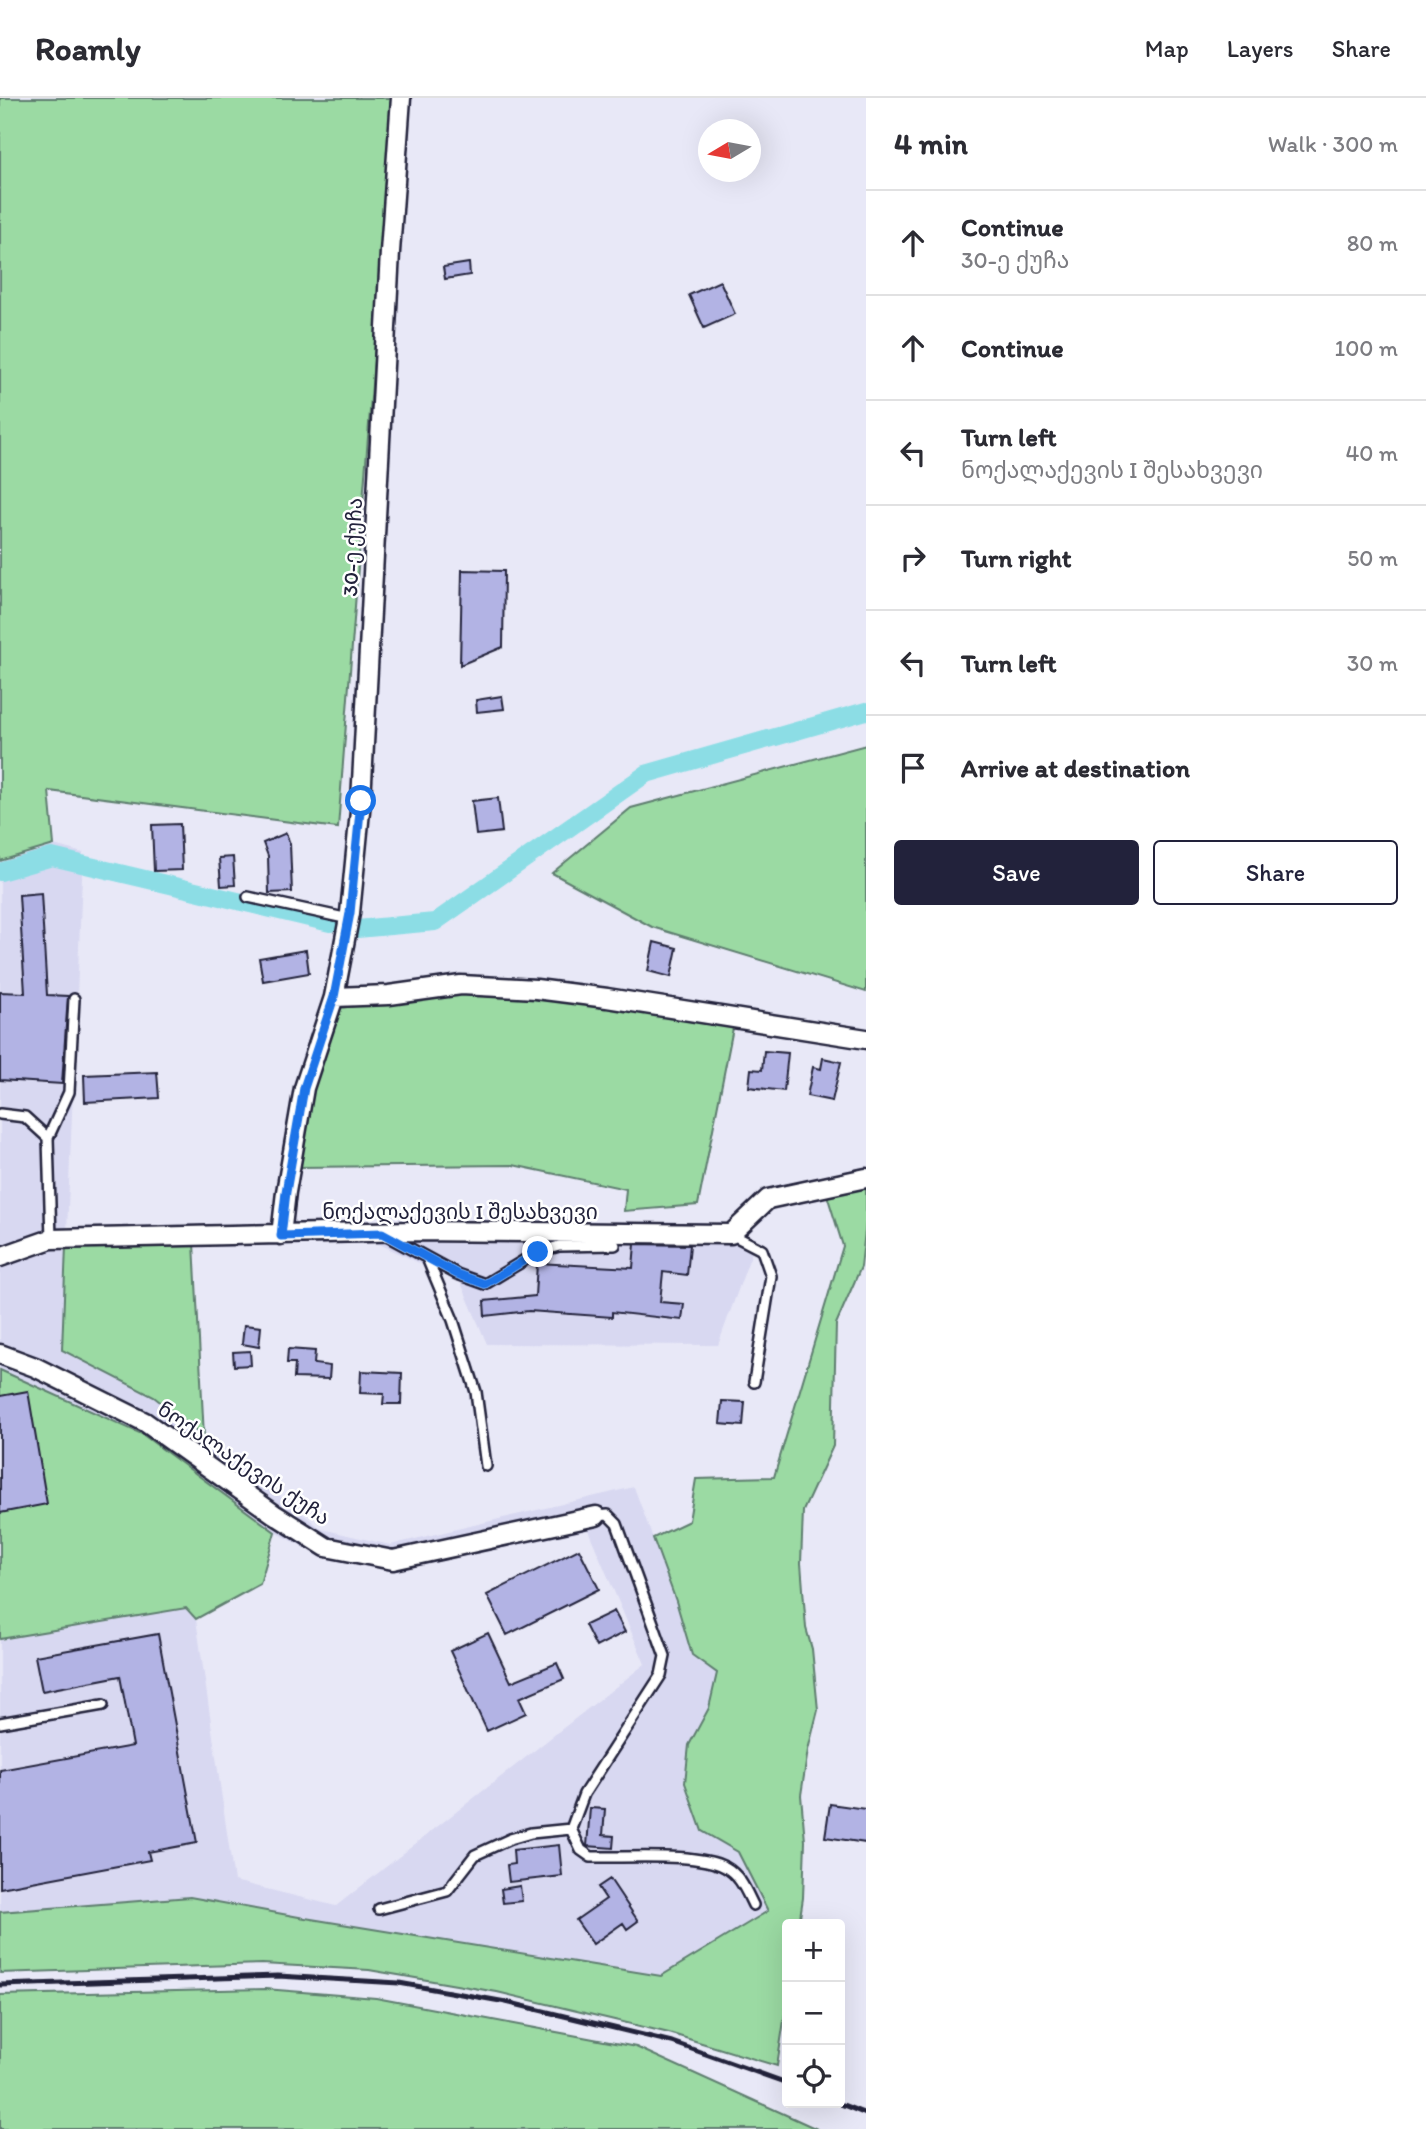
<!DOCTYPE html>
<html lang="en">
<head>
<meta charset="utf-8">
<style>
  body { margin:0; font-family:Itim,"Noto Sans Georgian",sans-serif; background:#f2f2f3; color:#2b2b33 }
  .controls { position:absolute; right:21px; bottom:21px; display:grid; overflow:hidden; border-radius:7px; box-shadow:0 7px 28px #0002 }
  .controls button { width:63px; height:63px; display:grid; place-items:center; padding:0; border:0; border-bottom:2px solid #e1e1e2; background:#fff; color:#2b2b33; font:35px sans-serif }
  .compass { position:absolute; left:698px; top:21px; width:63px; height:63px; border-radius:50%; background:#fff; box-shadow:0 7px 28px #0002; rotate:260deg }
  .stop { position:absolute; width:21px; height:21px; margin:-16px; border:5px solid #1a73e8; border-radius:50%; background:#fff }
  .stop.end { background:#1a73e8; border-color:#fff; box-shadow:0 2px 7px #0008 }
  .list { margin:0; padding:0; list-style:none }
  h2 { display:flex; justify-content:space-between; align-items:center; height:91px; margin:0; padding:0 28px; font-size:30px }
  h2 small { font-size:23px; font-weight:400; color:#7c7c81 }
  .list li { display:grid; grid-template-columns:46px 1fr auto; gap:21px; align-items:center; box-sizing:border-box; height:105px; padding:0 28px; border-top:2px solid #e1e1e2 }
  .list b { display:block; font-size:26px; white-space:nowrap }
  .list p { margin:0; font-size:23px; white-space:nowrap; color:#7c7c81 }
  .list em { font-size:23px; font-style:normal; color:#7c7c81 }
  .actions { display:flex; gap:14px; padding:21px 28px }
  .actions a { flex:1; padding:16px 0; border:2px solid #22223b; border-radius:7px; text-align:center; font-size:24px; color:#22223b }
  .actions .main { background:#22223b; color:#fff }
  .icon { flex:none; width:38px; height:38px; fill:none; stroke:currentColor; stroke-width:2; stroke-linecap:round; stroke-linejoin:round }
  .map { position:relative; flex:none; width:866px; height:2031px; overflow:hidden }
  header { display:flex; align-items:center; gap:42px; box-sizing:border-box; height:98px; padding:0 35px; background:#fff; border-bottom:2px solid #e1e1e2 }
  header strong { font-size:33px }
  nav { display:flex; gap:38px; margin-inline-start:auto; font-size:24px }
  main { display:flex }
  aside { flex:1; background:#fff }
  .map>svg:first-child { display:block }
  .built { fill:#d8d8f1 }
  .green { fill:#9bdaa3; stroke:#5e7e6f; stroke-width:2 }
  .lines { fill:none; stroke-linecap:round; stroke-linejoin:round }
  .canal { stroke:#8cdde5; stroke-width:18 }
  .building { fill:#b2b3e4; stroke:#22223b; stroke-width:2 }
  .lane-casing { stroke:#22223b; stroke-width:14 }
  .street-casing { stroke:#22223b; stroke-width:23 }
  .lane { stroke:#fff; stroke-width:9 }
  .street { stroke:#fff; stroke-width:18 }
  .rail { stroke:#22223b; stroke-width:5 }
  .route { stroke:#1a73e8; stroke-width:9 }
  .labels { text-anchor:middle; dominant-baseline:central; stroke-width:5; stroke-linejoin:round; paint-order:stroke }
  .street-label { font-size:21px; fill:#22223b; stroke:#fff }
</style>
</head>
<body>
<header>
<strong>Roamly</strong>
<nav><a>Map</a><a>Layers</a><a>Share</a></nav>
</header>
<main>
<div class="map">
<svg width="866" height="2031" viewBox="0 0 866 2031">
  <rect width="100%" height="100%" fill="#e8e8f7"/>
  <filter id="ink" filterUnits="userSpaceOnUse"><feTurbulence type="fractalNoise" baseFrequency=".0143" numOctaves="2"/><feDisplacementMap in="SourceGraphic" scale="14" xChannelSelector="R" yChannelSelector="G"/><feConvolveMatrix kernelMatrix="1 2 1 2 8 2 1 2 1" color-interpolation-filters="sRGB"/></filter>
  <g filter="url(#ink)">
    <!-- built -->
    <path class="built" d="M54,747L83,755L62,1252L154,1299L322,1431L390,1447L634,1389L676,1503L692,1556L717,1575L709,1610L689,1647L702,1733L738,1754L768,1813L661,1878L299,1819L190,1799L0,1814V1541L186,1510L196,1521L234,1783L336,1808L645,1566L588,1432L397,1472L322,1458L275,1434L142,1336L0,1272V763Z
      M719,1125L753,1151L718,1247L487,1246L461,1185L373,1143L425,1133Z"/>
    <!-- green -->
    <path class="green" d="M0,0H394L338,730L49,693L54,747L0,763Z
      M866,647V894L652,829L552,775L631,710Z
      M466,894L607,906L733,930L698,1107L624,1113L626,1091L513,1067L295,1069L307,985L339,910Z
      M866,1084V1124L861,1169L836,1226L833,1348L803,1413L801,1465L806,1530L812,1551L818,1612L808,1652L801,1697L805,1743L803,1800L799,1826H787V1903L777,1968L669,1935L497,1894L369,1872L262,1866L0,1875V1814L190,1799L299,1819L661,1878L768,1813L738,1754L702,1733L685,1685L689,1647L709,1610L717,1575L692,1557L676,1503L653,1440L689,1423L696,1381L774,1379L843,1148L827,1097Z
      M194,1145L204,1339L154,1299L62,1252L66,1148Z
      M0,1272L142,1336L275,1434L260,1486L196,1521L186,1510L0,1541Z
      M265,1891L376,1900L636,1949L817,2031H0V1897Z"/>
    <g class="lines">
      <!-- canal -->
      <path class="canal" d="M0,774L52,759L330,825
        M357,831L435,824L646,676L866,613"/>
    </g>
    <!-- building -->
    <path class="building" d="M469,165L470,177L445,181L443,169Z
      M720,183L735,216L704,230L689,197Z
      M462,472L504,473L503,549L460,567Z
      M502,598L504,611L477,614L476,602Z
      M498,700L502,734L476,737L472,703Z
      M180,726L182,772L154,773L152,727Z
      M286,735L290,746L292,794L269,795L268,758L263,745Z
      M233,759L235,787L221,788L219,760Z
      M41,795L47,897L68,898L62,986L0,982V894L25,895L19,797Z
      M654,844L677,850L671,879L648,873Z
      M306,852L309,875L263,883L259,860Z
      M764,953L788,955L784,993L749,989L751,971L762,972Z
      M823,960L841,964L832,1003L807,998L813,969L821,971Z
      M157,974L159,1000L85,1004L84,977Z
      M635,1146L690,1147L687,1177L663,1174L660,1204L684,1206L682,1222L612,1214V1219L529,1213L485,1218L484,1203L535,1198L537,1165L633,1170Z
      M244,1227L261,1229L259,1249L242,1246Z
      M288,1251L315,1253L314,1266L330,1268L329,1281L294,1280L295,1265H287Z
      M250,1253L251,1267L234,1268L233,1254Z
      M361,1273L402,1275L401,1306H383L384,1296L360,1295Z
      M28,1293L47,1406L0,1415V1298Z
      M722,1303L745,1304L743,1328L720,1326Z
      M579,1451L599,1491L507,1537L487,1497Z
      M614,1513L625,1534L596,1549L585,1527Z
      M488,1535L511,1584L557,1565L564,1581L519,1600L526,1615L487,1633L450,1553Z
      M158,1536L197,1745L148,1754L150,1762L0,1790V1672L133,1648L120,1578L42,1593L35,1558Z
      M830,1706L866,1711V1745L825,1739Z
      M590,1710L605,1711L603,1737L614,1738L613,1750L587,1748Z
      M559,1747L562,1778L509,1784L507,1767L514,1766L513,1752Z
      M610,1781L638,1823L627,1831L623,1825L593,1846L576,1822L606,1801L598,1789Z
      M520,1788L522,1803L503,1805L501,1791Z"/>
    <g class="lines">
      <defs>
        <path id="lane" d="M248,799L349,821
          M0,1016L25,1019L48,1040L51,1141
          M48,1040L69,994L74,901
          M731,1136L762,1152L771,1178L754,1284
          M387,1138L457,1176L485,1186L538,1154L559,1148L615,1147
          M427,1160L453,1222L476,1294L486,1368
          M596,1418L608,1417L617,1426L665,1558L661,1577L584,1696L571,1731L581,1752L591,1759C625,1760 697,1754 725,1769C740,1777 746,1793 753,1807
          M0,1625L103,1607
          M379,1811L447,1793L475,1757L510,1741L531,1735L571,1731"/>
        <path id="street" d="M334,899L389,897L461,887L536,891L607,900L866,941
          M281,1137L286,1094L304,990L334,899L350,815L361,703L390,154L401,0
          M0,1159L51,1141L414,1133L731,1136L768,1101L866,1080
          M0,1256L35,1269L145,1324L274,1416L326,1449L393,1462L596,1418"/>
      </defs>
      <!-- lane casing -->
      <use href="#lane" class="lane-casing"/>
      <!-- street casing -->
      <use href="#street" class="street-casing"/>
      <!-- lane -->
      <use href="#lane" class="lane"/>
      <!-- street -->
      <use href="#street" class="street"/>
      <!-- rail -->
      <path class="rail" d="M0,1887L278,1878L399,1885L506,1904L672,1944L787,1985
        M838,2005L866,2016"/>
    </g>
  </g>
  <g class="lines" filter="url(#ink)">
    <!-- route -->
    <path class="route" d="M361,703L350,815L334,899L304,990L286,1094L281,1138L382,1135L457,1176L485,1186L538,1154"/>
  </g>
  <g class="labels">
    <!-- street labels -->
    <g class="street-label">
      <text transform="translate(352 449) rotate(-87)">30-ე ქუჩა</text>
      <text x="460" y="1113">ნოქალაქევის I შესახვევი</text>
      <text transform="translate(244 1365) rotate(34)">ნოქალაქევის ქუჩა</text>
    </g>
  </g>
</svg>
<div class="controls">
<button>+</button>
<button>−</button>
<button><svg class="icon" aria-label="locate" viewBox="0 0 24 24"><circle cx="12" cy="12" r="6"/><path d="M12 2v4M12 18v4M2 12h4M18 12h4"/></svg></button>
</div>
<svg class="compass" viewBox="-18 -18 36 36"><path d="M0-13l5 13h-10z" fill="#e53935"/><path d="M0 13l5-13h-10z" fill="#7c7c81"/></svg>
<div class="stop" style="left:361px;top:703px"></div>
<div class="stop end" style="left:538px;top:1154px"></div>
</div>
<aside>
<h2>4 min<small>Walk · 300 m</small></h2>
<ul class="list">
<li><svg class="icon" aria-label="ahead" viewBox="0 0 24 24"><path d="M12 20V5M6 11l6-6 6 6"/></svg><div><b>Continue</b><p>30-ე ქუჩა</p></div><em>80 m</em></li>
<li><svg class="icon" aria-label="ahead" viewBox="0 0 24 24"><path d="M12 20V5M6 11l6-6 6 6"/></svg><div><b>Continue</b></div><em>100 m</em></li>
<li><svg class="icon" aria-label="left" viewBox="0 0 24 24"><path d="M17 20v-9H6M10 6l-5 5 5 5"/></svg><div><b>Turn left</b><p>ნოქალაქევის I შესახვევი</p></div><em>40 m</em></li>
<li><svg class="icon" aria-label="right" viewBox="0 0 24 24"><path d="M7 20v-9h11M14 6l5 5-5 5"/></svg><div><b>Turn right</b></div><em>50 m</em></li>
<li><svg class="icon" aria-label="left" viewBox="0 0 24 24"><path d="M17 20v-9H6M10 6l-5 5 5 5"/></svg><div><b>Turn left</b></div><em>30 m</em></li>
<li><svg class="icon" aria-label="arrive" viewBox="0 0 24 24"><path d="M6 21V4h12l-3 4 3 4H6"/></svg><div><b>Arrive at destination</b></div></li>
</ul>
<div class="actions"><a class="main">Save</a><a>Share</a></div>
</aside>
</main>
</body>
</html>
